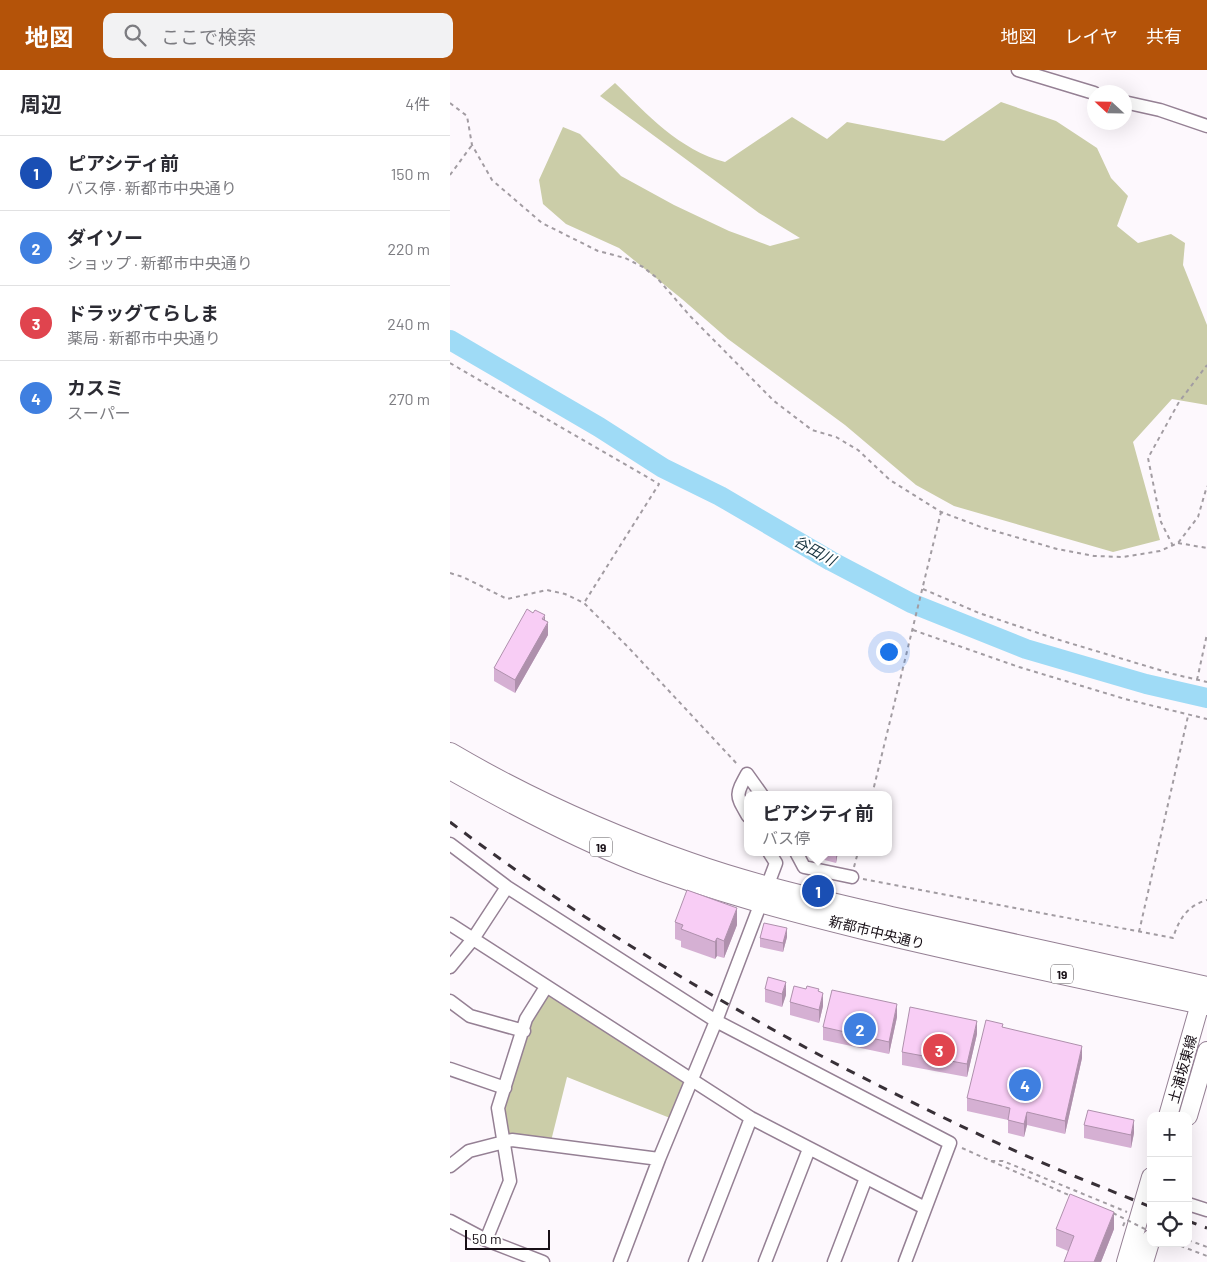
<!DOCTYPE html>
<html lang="ja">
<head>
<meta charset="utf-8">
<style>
  body { margin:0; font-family:Barlow,"Noto Sans JP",sans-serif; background:#f2f2f3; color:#2b2b33 }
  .controls { position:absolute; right:15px; bottom:15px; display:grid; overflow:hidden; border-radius:10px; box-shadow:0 5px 20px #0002 }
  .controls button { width:45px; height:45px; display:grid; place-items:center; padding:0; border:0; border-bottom:1px solid #e1e1e2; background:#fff; color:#2b2b33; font:25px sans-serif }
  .compass { position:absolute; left:637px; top:15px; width:45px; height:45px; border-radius:50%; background:#fff; box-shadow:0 5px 20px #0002; rotate:292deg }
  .scale { position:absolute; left:15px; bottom:12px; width:85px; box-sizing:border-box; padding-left:5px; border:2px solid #181017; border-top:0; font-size:14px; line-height:18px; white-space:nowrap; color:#181017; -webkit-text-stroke:4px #fff; paint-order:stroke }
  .you { position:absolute; left:438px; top:581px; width:18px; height:18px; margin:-12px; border:4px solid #fff; border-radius:50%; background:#1a73e8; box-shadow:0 0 0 8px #1a73e833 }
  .badge { display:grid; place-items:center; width:32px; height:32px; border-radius:50%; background:#b45309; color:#fff; font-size:16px; font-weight:700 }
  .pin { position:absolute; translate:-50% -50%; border:2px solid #fff; box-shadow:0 1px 5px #0006 }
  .popup { position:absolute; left:294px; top:721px; width:148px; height:65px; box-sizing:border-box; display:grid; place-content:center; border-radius:10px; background:#fff; filter:drop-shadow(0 1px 4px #0005); font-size:16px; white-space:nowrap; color:#7c7c81 }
  .popup b { font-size:19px; color:#2b2b33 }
  .popup::after { content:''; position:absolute; left:50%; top:100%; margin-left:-10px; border:10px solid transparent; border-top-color:#fff }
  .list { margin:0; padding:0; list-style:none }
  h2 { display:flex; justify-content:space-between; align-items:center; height:65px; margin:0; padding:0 20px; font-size:21px }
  h2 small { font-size:16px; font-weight:400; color:#7c7c81 }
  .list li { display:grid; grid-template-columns:32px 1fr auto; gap:15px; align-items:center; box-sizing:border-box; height:75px; padding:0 20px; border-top:1px solid #e1e1e2 }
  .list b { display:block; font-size:19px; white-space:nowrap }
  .list p { margin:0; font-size:16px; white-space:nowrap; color:#7c7c81 }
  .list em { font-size:16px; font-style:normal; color:#7c7c81 }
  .icon { flex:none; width:28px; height:28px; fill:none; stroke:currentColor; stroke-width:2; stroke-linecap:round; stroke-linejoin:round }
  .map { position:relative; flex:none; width:757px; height:1192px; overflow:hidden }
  header { display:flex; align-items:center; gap:30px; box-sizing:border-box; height:70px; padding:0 25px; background:#b45309; color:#fff }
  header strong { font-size:24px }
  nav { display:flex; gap:28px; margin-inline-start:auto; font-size:18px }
  .search { width:350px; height:45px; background:#f2f2f3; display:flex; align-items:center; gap:12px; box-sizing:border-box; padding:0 18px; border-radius:10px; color:#7c7c81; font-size:19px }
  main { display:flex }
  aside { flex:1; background:#fff }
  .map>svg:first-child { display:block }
  .green { fill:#cbcda8 }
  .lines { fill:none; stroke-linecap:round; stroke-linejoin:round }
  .river { stroke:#9fdbf6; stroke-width:20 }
  .minor-casing { stroke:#958094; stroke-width:15 }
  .secondary-casing { stroke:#958094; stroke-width:20 }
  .primary-casing { stroke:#958094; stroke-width:22 }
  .path { stroke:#a29ca2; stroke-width:2; stroke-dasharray:4 4; stroke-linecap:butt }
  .minor { stroke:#fff; stroke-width:12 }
  .secondary { stroke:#fff; stroke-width:18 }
  .primary { stroke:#fff; stroke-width:20 }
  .rail { stroke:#383037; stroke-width:3; stroke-dasharray:9 9; stroke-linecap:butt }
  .path-bridge { stroke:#a29ca2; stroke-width:2; stroke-dasharray:4 4; stroke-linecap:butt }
  .wall { fill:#d5b0d3 }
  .shaded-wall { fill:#ae90ac }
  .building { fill:#f8cdf5; stroke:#ae90ac }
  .labels { text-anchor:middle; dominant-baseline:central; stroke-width:4; stroke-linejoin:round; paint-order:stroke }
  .shield { fill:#fff; stroke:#5d585d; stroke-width:1 }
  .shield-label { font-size:12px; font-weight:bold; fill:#181017 }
  .street-label { font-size:14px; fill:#181017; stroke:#fff }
  .water-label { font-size:15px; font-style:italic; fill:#15323e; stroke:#fff }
</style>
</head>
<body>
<header>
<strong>地図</strong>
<div class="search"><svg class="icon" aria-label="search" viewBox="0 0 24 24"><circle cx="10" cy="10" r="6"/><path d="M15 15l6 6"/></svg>ここで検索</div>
<nav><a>地図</a><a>レイヤ</a><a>共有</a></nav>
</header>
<main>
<aside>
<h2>周辺<small>4件</small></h2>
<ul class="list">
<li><span class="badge" style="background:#1a4fb4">1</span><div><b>ピアシティ前</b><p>バス停 · 新都市中央通り</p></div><em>150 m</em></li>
<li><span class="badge" style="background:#3f7fe0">2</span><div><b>ダイソー</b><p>ショップ · 新都市中央通り</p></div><em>220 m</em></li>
<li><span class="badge" style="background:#e0444e">3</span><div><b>ドラッグてらしま</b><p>薬局 · 新都市中央通り</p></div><em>240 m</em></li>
<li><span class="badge" style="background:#3f7fe0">4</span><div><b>カスミ</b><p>スーパー</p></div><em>270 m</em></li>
</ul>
</aside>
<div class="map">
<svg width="757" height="1192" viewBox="0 0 757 1192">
  <rect width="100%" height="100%" fill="#fdf8fd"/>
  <!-- green -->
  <path class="green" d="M165,13C197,44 229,80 275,92L342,47L377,69L397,52L494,71L551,32L606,51L647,78L661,108L678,126L667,156L688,173L721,164L735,173L733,195L757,255V335L722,329L683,372L710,470L663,482L504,436L466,415L395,355L278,269L232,229L169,178L116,154L93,134L89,110L113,57L130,64L171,106L224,135L279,161L320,176L350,168L309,143L150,26Z
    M96,917L242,1009L225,1050L117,1007L100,1075L52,1072L55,1018Z"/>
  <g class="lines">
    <!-- river -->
    <path class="river" d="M0,270L149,357L213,398L270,426L381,491L461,533L576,579L696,614L757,628"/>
    <defs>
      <path id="minor" d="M568,0L644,23
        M674,32L710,40L757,56
        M298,746C286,725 285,726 297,704L312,725
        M0,774L57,817L266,951L500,1073L455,1192
        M346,782L354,797L402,807
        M0,854L301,1048L475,1138
        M0,897L23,869L57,817
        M0,931L20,946L74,961
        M0,999L55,1018
        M0,1096L19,1081L62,1070L209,1089
        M738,1134L757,1140
        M0,1151L36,1170L93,1192
        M36,1170L60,1111L48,1038L76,949L96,917
        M170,1192L209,1089L266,951L326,793L319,782
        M245,1192L301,1048
        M315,1192L359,1079
        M384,1192L416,1108"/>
      <path id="secondary" d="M718,1046L750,934L757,925
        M738,1046L757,981
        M676,1192L701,1107
        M694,1192L701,1169"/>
      <path id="primary" d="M0,683C75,727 157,764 240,793C305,816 373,831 441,847C546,871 652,893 757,917
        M0,699C62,734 124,767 190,793C264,821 340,841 417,860C530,887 643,911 757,935"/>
    </defs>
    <!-- minor casing -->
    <use href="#minor" class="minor-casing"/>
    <!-- secondary casing -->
    <use href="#secondary" class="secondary-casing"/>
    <!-- primary casing -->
    <use href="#primary" class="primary-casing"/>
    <!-- path -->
    <path class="path" d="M0,33L17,46L22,75L42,110L92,153L148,181L175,188L193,197L207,208L241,247L324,331L362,360L386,367L408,380L440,410L491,442L531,457L607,479L644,486L673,487L710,481L728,473L748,447L757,416
      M0,105L22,75
      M0,293L209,414L134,533
      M728,473L757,478
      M723,476L711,452L698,388L729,332L757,295
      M0,503L13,507L57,529L97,520L115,524L134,533L178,577L288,695
      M473,519L529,543L606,569L723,604L757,612
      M463,560L569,597L675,629L757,649
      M747,610L757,564
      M422,725L491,442
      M404,797L408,782
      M413,809L723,868C729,849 737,836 757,830
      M689,862L738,646
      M512,1078L541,1091H553L677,1142
      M738,1170L757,1177
      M723,1173L757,1186"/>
    <!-- minor -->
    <use href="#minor" class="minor"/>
    <!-- secondary -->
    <use href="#secondary" class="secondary"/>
    <!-- primary -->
    <use href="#primary" class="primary"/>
    <!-- rail -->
    <path class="rail" d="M0,752C124,846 259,927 396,999C463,1033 531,1067 600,1096C633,1110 667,1123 701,1137
      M738,1151L757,1158"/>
    <!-- path-bridge -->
    <path class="path-bridge" d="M541,1091L621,1126
      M663,1143L701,1162
      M673,1156L676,1149"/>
  </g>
  <!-- wall -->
  <path class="wall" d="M95,550L98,565L65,623L44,611V598Z
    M363,782H388L386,793L363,787Z
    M225,852L287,855L274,888L267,886L265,889L231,877V871L225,869Z
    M337,867L333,882L310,877V868Z
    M315,919L336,925L332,937L315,932Z
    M369,922L373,936L369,953L340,945V932Z
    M447,947L439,984L373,970V957Z
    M553,957L632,988L615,1064L577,1055L574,1067L558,1063V1050L517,1041V1028Z
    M527,964L517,1007L452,995V982Z
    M634,1055L684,1063L681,1078L634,1068Z
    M606,1159H664L651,1192H614L618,1181L606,1176Z"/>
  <!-- shaded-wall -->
  <path class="shaded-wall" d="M95,545V558L98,552V565L65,623V610Z
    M386,782H388L386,793Z
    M287,838V855L274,888V871Z
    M337,858V867L333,882V873Z
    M267,868V886L265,889V872Z
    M336,912V925L332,937V924Z
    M373,923V936L369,953V940Z
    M447,934V947L439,984V972Z
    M527,951V964L517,1007V994Z
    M632,976V988L615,1064V1051Z
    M577,1042V1055L574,1067V1054Z
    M684,1050V1063L681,1078V1065Z
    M664,1142V1159L651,1192H644Z"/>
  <!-- building -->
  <path class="building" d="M77,539L83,543L85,540L95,545L92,549L98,552L65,610L44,598Z
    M237,820L287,838L274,871L267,868L265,872L231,859L233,855L225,852Z
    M314,853L337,858L333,873L310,868Z
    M318,907L336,912L332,924L315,919Z
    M344,916L356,919L357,916L369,919L368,921L373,923L369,940L340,932Z
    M382,920L447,934L439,972L373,957Z
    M460,937L527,951L517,994L452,982Z
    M536,950L553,954L552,957L632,976L615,1051L577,1042L574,1054L558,1050L560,1038L517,1028Z
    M638,1040L684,1050L681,1065L634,1055Z
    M620,1124L664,1142L644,1192H614L624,1166L606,1159Z"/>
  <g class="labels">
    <!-- shield labels -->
    <g class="shield">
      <rect x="140" y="767.5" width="22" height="19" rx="4"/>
      <rect x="601" y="894.5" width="22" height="19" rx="4"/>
    </g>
    <g class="shield-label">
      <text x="151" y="777">19</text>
      <text x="612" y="904">19</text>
    </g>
    <!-- street labels -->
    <g class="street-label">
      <text transform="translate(427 862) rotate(14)">新都市中央通り</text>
      <text transform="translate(732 999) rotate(-74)">土浦坂東線</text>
    </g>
    <!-- water labels -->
    <g class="water-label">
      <text transform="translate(365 480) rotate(29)">谷田川</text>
    </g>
  </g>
</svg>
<div class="controls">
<button>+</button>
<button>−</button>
<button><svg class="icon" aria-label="locate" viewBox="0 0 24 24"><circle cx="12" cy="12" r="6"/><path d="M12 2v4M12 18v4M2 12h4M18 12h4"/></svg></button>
</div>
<svg class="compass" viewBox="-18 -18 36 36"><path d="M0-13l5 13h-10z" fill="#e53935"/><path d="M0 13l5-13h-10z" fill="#7c7c81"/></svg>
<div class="scale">50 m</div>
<div class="you"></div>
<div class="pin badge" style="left:368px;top:821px;background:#1a4fb4">1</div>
<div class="popup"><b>ピアシティ前</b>バス停</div>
<div class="pin badge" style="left:410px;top:959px;background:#3f7fe0">2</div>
<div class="pin badge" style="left:489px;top:980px;background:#e0444e">3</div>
<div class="pin badge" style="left:575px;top:1015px;background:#3f7fe0">4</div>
</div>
</main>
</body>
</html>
